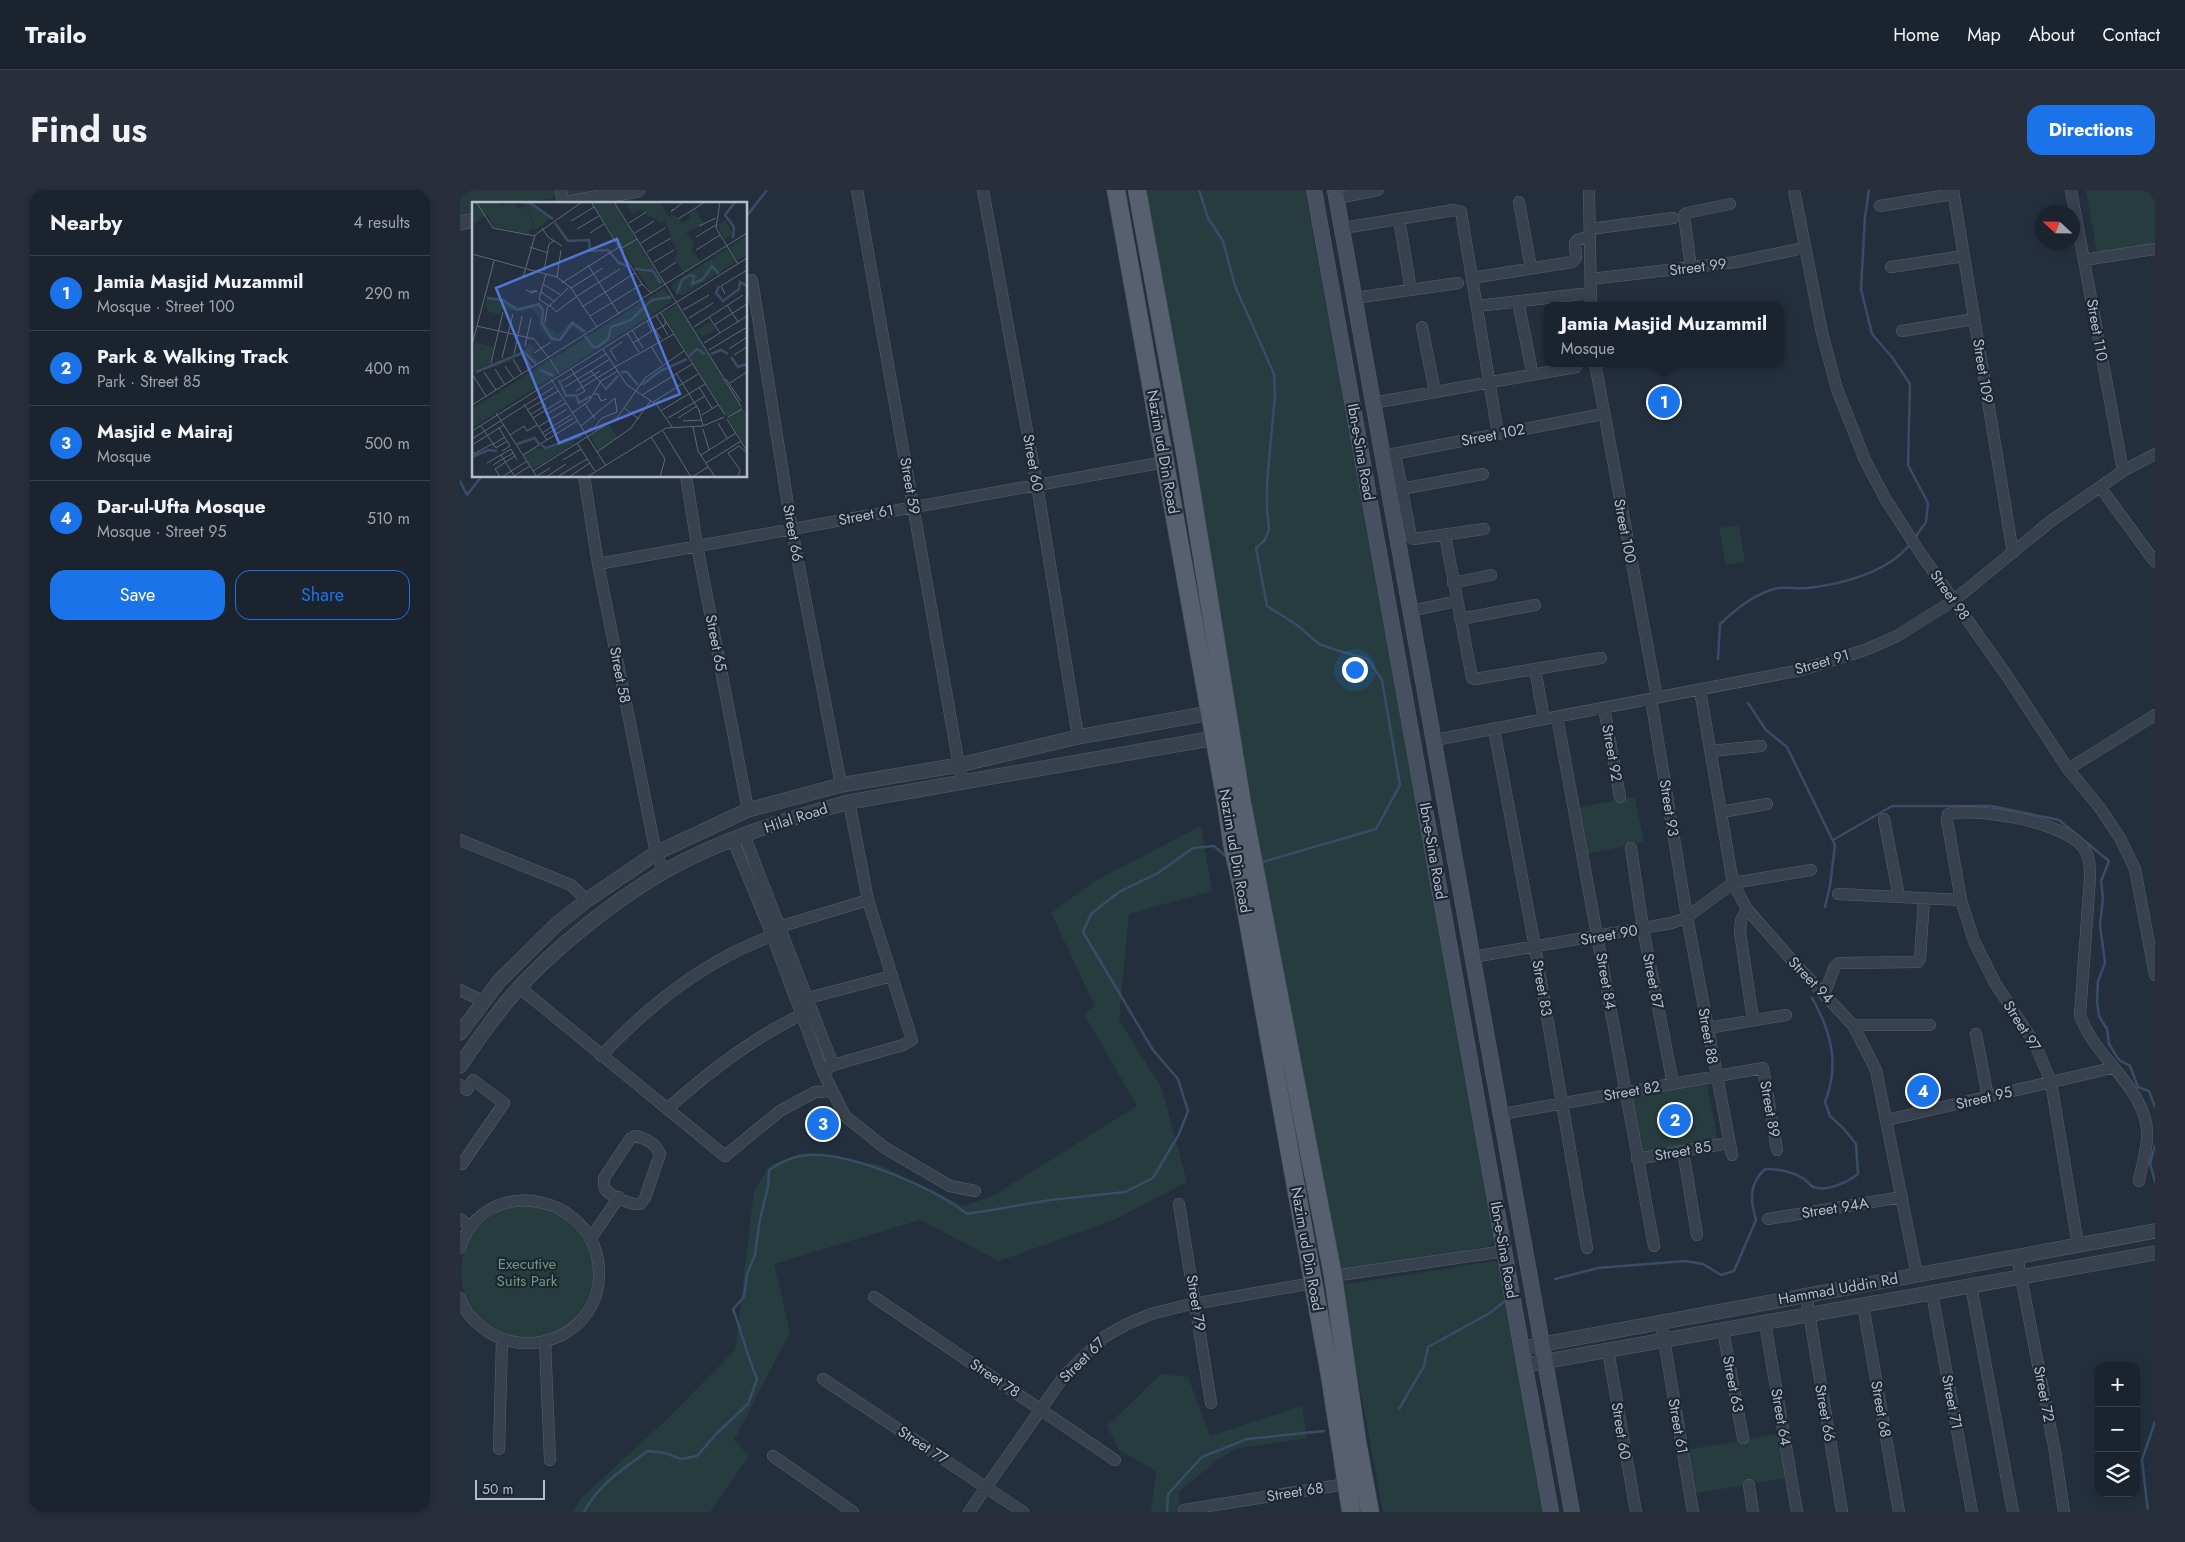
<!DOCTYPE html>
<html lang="en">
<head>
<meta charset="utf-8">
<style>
  body { margin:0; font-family:Jost,sans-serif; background:#282f3a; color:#f1f3f6 }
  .controls { position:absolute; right:15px; bottom:15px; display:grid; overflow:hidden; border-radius:10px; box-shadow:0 2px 8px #0003 }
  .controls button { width:45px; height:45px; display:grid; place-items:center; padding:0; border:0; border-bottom:1px solid #39404a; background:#1b232e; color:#f1f3f6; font:25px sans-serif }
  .compass { position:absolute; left:1575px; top:15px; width:45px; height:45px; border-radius:50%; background:#1b232e; box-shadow:0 2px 8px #0003; rotate:292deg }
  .scale { position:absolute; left:15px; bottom:12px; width:70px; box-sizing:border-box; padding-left:5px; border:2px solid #b4bcc9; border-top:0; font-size:14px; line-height:18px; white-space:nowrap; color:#b4bcc9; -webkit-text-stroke:4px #1d2633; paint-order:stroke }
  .you { position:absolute; left:894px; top:479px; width:18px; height:18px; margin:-12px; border:4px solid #fff; border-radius:50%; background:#1a73e8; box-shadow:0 0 0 8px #1a73e833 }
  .badge { display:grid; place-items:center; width:32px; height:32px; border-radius:50%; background:#1a73e8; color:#fff; font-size:16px; font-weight:700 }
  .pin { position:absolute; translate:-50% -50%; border:2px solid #fff; box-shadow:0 1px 5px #0006 }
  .popup { position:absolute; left:1084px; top:112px; width:240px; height:65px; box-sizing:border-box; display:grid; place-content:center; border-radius:10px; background:#1b232e; filter:drop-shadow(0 1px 4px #0005); font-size:16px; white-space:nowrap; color:#a0a4aa }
  .popup b { font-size:19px; color:#f1f3f6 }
  .popup::after { content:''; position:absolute; left:50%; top:100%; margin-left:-10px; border:10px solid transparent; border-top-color:#1b232e }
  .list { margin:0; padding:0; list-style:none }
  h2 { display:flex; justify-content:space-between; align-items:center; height:65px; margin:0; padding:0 20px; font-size:21px }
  h2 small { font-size:16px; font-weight:400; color:#a0a4aa }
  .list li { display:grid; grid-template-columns:32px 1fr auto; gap:15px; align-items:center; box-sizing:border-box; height:75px; padding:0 20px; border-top:1px solid #39404a }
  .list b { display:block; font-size:19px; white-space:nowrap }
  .list p { margin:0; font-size:16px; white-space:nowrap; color:#a0a4aa }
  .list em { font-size:16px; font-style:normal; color:#a0a4aa }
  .actions { display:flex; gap:10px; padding:15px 20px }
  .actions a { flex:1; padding:11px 0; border:1px solid #1a73e8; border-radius:15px; text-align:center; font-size:18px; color:#1a73e8 }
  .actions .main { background:#1a73e8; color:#fff }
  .icon { flex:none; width:28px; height:28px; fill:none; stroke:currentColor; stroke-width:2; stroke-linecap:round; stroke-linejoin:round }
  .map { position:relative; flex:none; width:1695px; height:1322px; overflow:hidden; border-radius:15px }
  header { display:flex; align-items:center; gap:30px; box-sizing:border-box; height:70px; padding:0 25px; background:#1b232e; border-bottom:1px solid #39404a }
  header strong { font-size:24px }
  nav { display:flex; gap:28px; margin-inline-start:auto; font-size:18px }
  .intro { display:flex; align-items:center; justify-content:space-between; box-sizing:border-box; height:120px; padding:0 30px }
  h1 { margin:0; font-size:35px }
  .button { padding:12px 22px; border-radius:15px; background:#1a73e8; color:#fff; font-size:18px; font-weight:700 }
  main { display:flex; gap:30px; padding:0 30px }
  aside { flex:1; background:#1b232e; border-radius:15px; box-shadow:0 2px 8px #0003 }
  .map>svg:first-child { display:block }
  .green { fill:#263c3f }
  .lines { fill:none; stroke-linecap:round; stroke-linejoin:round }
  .stream { stroke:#394c67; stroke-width:2.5 }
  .minor-casing { stroke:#565f6c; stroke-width:12 }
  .tertiary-casing { stroke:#565f6c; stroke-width:15 }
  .secondary-casing { stroke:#565f6c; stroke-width:16 }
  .primary-casing { stroke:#414a57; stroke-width:19 }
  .minor { stroke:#38414e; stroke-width:11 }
  .tertiary { stroke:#38414e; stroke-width:14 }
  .secondary { stroke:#465061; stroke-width:15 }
  .primary { stroke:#56606e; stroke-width:18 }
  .labels { text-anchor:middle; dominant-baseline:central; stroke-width:4.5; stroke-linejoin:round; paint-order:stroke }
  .street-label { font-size:15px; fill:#b4bcc9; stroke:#1d2633 }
  .park-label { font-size:15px; fill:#6b9a76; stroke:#1d2633 }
  .inset-river { fill:none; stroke:#394c67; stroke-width:2.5 }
  .inset-road { fill:none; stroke:#5e6776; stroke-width:1 }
  .view { fill:#5274d3; fill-opacity:0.15; stroke:#5274d3; stroke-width:2.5 }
  .inset-edge { fill:none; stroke:#b4bcc9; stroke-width:2.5 }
</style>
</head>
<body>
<header>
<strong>Trailo</strong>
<nav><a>Home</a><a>Map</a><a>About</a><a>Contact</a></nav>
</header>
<div class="intro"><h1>Find us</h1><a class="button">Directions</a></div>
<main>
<aside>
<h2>Nearby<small>4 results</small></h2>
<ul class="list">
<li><span class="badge">1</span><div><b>Jamia Masjid Muzammil</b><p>Mosque · Street 100</p></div><em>290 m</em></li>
<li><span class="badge">2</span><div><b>Park &amp; Walking Track</b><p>Park · Street 85</p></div><em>400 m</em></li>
<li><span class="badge">3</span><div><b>Masjid e Mairaj</b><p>Mosque</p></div><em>500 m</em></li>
<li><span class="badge">4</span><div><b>Dar-ul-Ufta Mosque</b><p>Mosque · Street 95</p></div><em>510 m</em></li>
</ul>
<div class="actions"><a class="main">Save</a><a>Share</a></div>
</aside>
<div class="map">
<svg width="1695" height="1322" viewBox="0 0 1695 1322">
  <rect width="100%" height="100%" fill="#242f3e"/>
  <!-- green -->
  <path class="green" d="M0,0H135L60,14H14V22L0,25Z
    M683,0H845L1035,1046L1030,1056L886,1081L880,1080L803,678L727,238Z
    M1626,0H1695V54L1637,63Z
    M1279,335L1285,372L1266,375L1259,338Z
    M1175,607L1184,652L1124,665L1116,618Z
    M741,636L752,701L669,724L659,830L702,899L727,992L654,1030L539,1071L460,1030L314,1074L330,1142L274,1250L289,1266L250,1322H113L121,1308L204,1232L275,1160L294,1001L310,975L341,963L420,975L503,1016L533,1006L677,916L624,824L635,816L591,723L635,691Z
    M1247,894L1258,951L1182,966L1171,908Z
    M1 1082a66 66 0 1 1 132 0a66 66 0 1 1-132 0Z
    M1035,1071L1042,1077L1086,1322H923L881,1095Z
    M701,1184L728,1187L750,1246L842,1216L847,1248L775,1259L757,1270L719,1302V1322H691L696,1281L659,1260L647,1236Z
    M1319,1244L1326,1288L1232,1304L1225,1260Z"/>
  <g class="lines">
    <!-- stream -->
    <path class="stream" d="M739,0L748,28L763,51L775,96L814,184L815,205L807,292V319L809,339L805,350L796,358L807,416L837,435L859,454L876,460L908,469L922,490L940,595L916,639L799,673
      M1409,0L1405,27L1401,99L1412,144L1432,167L1450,194L1448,275L1468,313L1466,332L1454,349
      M286,27L307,0
      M0,291L7,305L22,286
      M1258,469L1260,434C1276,419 1295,403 1318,398C1328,397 1338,399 1348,398C1383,394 1429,382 1451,353
      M1288,513L1306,540L1327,557L1375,655L1370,696L1365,717
      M1373,650L1432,616H1531L1599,630L1649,671L1641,691L1643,708L1640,735L1645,773L1638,791L1637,811L1639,826L1647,839L1649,854L1659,870L1670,876L1678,897L1689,901L1695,917
      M1695,956L1690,973L1695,992
      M1095,1089L1138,1078L1225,1071L1243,1074L1261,1085L1274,1081L1296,1030C1290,1009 1289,994 1305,979C1318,979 1333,982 1344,989C1347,991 1350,995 1353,997C1367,1002 1388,992 1398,984L1396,954L1384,939L1370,926L1365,912C1380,875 1371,841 1352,808
      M939,1219L964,1176L968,1157L1030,1123L1046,1110
      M124,1322C138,1295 164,1278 188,1261L205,1263L221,1269L237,1266L256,1244L288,1214L297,1189C287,1166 282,1143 273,1119L284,1107L287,1084L295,1065L300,1029L308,997L309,980C321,972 333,966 348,965C391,962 474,998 507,1024L590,1010L665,1002L693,988L719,944L728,921L718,889L693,860L623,742L631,724L659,702L698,683L733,658L754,656L768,668
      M707,1322L708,1304L742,1267L787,1249L864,1241
      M1688,1322L1682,1270L1695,1232"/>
    <defs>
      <path id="minor" d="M101,0L103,14
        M397,0L502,592
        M523,0L577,295L618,547
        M1129,0L1131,116
        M1334,0L1362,143L1377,199L1405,270L1426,310L1461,364L1547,486L1608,579L1640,618L1660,648L1675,679L1695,785
        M1493,0L1553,363
        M1611,0L1663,281
        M877,8L918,0
        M1059,12L1071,78
        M1420,16L1493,4
        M939,29L951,100
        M883,38L994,20L1001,22L1038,244
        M1130,39L1213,28
        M1624,70L1695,59
        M1431,77L1504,66
        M1231,78L1224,25L1227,23L1270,14
        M1012,88L1112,72L1116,68L1115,53L1117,50L1130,46
        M1131,89L1276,72L1344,58
        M292,90L332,340L381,595
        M895,108L998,93
        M1058,111L1071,176
        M1017,116L1130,103
        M962,137L975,202
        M1442,141L1514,129
        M1135,173L1197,508
        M913,213L1116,177
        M935,264L951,347L954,349L1024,339
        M923,266L1143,224
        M124,286L138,374L196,663L204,682
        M226,286L237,355L288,620
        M1640,297L1695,372
        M941,299L1023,284
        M985,345L1012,488L1015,489L1141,468
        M138,374L705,272
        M993,393L1031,385
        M951,421L997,411
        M1000,429L1075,415
        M1075,479L1084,529
        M1240,500L1273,693L1287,719L1336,775L1393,835L1416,880L1457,1085
        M1191,509L1227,727L1272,965
        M1144,518L1160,607
        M1097,527L1194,1056
        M1034,539L1075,757L1127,1058
        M975,550L1341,480L1405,460L1437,446L1493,411L1591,331L1663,281L1695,264
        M1251,561L1301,556
        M1608,579L1695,525
        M1261,622L1307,614
        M1424,629L1439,707
        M284,645L373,875
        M0,650L111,695L127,710
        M273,650L310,740L363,882L385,926L425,958L490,996L515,1001
        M1171,658L1183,738L1213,894
        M1378,704L1501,710
        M1287,719L1281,730L1280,742L1293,830
        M312,739L408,710
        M1013,767L1212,733L1227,727L1273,693L1351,680
        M60,798L265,966L320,921L355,902L371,901
        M0,800L23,811
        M1364,805L1375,776L1379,773L1458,772L1460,769L1464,709
        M348,808L432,786
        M1393,835H1470
        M1247,838L1326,825
        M1516,844L1528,907
        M141,866C190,814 245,770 312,746
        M363,882L373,875L443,855L452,850L408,710L389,612
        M0,895L7,900L13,890L44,913L2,974
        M207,919C250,881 295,846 347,822
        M1042,924L1303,878L1317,960
        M1427,930L1652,878
        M175,946C186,948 196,954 200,964L185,1008L180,1014C171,1015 152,1007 146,1000C143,997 144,993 144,988L170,949Z
        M1223,961L1237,1045
        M1177,969L1269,953
        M719,1014L751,1213
        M0,1029L11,1037
        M1308,1029L1442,1007
        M131,1048L159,1007
        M1618,1055L1591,892L1575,854L1535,793L1514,751L1501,710L1487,630L1488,624C1518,617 1600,632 1621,655C1630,664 1630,677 1630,688L1620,825C1633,865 1677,891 1686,933C1690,952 1682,973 1679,991
        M0,1058C24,982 137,1003 139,1082C141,1145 65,1175 19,1135C11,1128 3,1118 0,1108
        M1557,1066L1595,1262L1604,1322
        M873,1086L1045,1061
        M1511,1096L1553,1322
        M1472,1103L1512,1322
        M1346,1105L1382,1321
        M414,1107L655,1270
        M1403,1115L1439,1322
        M1201,1132L1233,1322
        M1305,1133L1337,1322
        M1263,1140L1283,1248
        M85,1152L90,1270
        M1148,1160L1176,1322
        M363,1189L563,1322
        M39,1259L42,1150
        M313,1266L393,1322
        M1289,1295L1293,1322
        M724,1320L886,1294
        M509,1322L604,1186L644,1147L667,1134L691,1124L727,1115L853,1093"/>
      <path id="tertiary" d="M102,14L178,0
        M0,33L14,30
        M0,843L40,790L97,734L127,710L196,663L288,620L381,595L499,575L618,547L750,523
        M0,876C14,855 29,834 45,814C85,765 150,713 205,681C262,649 326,629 389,612L755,548
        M1062,1158L1695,1041
        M1065,1175L1695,1063"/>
      <path id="secondary" d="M854,0L1091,1322
        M875,0L1112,1322"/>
      <path id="primary" d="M656,0L767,618L772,653L782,698L870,1186L891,1322
        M677,0L726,268L782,613L873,1086L897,1251L910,1322"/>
    </defs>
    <!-- minor casing -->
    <use href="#minor" class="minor-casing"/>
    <!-- tertiary casing -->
    <use href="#tertiary" class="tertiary-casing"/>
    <!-- secondary casing -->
    <use href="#secondary" class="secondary-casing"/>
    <!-- primary casing -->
    <use href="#primary" class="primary-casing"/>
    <!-- minor -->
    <use href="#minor" class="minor"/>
    <!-- tertiary -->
    <use href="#tertiary" class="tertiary"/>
    <!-- secondary -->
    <use href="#secondary" class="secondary"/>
    <!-- primary -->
    <use href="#primary" class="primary"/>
  </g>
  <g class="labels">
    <!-- street labels -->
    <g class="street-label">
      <text transform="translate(1238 77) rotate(-7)">Street 99</text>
      <text transform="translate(1637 140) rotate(80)">Street 110</text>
      <text transform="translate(1523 181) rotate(81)">Street 109</text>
      <text transform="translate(1033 245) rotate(-11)">Street 102</text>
      <text transform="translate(703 262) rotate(80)">Nazim ud Din Road</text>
      <text transform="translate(901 262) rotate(80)">Ibn-e-Sina Road</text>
      <text transform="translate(573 273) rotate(80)">Street 60</text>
      <text transform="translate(450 296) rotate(80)">Street 59</text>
      <text transform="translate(406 325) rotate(-11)">Street 61</text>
      <text transform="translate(1165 341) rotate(79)">Street 100</text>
      <text transform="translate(333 343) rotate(80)">Street 66</text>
      <text transform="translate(1490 405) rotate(55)">Street 98</text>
      <text transform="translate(256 453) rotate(79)">Street 65</text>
      <text transform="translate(1362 472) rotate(-16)">Street 91</text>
      <text transform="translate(160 485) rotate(79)">Street 58</text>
      <text transform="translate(1152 563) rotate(80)">Street 92</text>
      <text transform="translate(1209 618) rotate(81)">Street 93</text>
      <text transform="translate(336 628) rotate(-18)">Hilal Road</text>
      <text transform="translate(775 661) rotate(80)">Nazim ud Din Road</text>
      <text transform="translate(973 661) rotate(80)">Ibn-e-Sina Road</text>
      <text transform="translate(1149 745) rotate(-10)">Street 90</text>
      <text transform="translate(1351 790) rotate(46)">Street 94</text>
      <text transform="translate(1146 791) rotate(80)">Street 84</text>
      <text transform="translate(1193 791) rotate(79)">Street 87</text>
      <text transform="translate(1082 798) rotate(80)">Street 83</text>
      <text transform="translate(1562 836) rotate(58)">Street 97</text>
      <text transform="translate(1248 846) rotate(80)">Street 88</text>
      <text transform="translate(1172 901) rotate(-10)">Street 82</text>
      <text transform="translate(1524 908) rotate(-13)">Street 95</text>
      <text transform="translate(1310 919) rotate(80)">Street 89</text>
      <text transform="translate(1223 961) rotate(-10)">Street 85</text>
      <text transform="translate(1375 1018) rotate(-9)">Street 94A</text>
      <text transform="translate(847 1059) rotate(80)">Nazim ud Din Road</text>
      <text transform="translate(1044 1060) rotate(80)">Ibn-e-Sina Road</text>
      <text transform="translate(1378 1099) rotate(-10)">Hammad Uddin Rd</text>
      <text transform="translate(736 1113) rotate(81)">Street 79</text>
      <text transform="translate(622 1170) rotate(-45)">Street 67</text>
      <text transform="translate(535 1188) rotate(34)">Street 78</text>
      <text transform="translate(1273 1194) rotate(79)">Street 63</text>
      <text transform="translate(1584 1204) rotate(79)">Street 72</text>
      <text transform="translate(1492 1212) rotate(79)">Street 71</text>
      <text transform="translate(1421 1219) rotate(80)">Street 68</text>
      <text transform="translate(1365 1223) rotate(80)">Street 66</text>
      <text transform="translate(1321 1227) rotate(80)">Street 64</text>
      <text transform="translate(1218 1236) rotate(80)">Street 61</text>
      <text transform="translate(1161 1241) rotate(81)">Street 60</text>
      <text transform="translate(463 1255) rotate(33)">Street 77</text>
      <text transform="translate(835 1302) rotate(-9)">Street 68</text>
    </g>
    <!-- park labels -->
    <g class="park-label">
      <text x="67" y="1074">Executive<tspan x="67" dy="17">Suits Park</tspan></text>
    </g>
  </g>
  <!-- overview -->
  <g transform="translate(12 12)">
    <rect width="275" height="275" fill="#242f3e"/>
    <path d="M4,0H24L29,4L42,1L45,6L54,5L58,11L56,6L48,0H56L79,16L62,29V19L58,12L61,21V26L56,29L59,32L32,27L35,21L30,27L22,24L15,12L0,22V7ZM134,0L143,3L191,81L179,90L120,1ZM154,1H189L195,14L203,13L210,21L219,16L217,11L223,7L232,22L214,31L223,42L219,49L229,59L211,70L202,56L206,52L193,19L188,21L180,14L176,15L170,7L160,12ZM254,18L261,32L253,37L245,23ZM275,34V53L265,59L257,45ZM255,47L264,60L211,93H204L200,86L201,81ZM192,86L200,97L198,101L88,171L79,158ZM15,94L49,105L68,101L71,121L86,133L101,118L114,128L109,132L104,125L94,128L81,140L67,126L68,117L59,106L53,109L30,108L28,113L16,109L13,101ZM206,102L275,213V247L190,111ZM238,120L244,127L230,135L225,128ZM3,140L22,145L18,162L1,169ZM56,142L63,145L59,152L65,159L62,161L53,151L28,163L1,170L54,148ZM78,158L85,172L0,226V207ZM137,222L146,236L126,248L118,234ZM102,238L103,241L61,267L52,253L64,245L68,248Z" fill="#263c3f"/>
    <path class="inset-river" d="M57,0L81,17M83,21L96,39L117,38L118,49L136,48L147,61L157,65M261,36L262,25L253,13L263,0M163,67L181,69L189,81M247,84L244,91L251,99L267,87L268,80L275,84M205,91L210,78L218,73L222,74L220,82L231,77L240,64L247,72M15,96L31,98L45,108L67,102L71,108L70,121L80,137L88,138L100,121L113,130M113,134L121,145H126L136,137L139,125L159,118L180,98L199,95M239,152L249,148L256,152M217,154L225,147L233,152M259,155L266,165L275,162M68,168L82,174M4,170L52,150L64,162M149,170H155L166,183M87,178L94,194L104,193L107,201L119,194M170,183L188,169L215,157M133,188L146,174M45,242L63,236L67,242M69,243L74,246L109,234M0,255L16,248L25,249"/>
    <path class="inset-road" d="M4,0L21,26L63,34M119,0L170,82L179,91M142,0L269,204M248,0L244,26L266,62M201,7L199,10L211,0M206,17L233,0M99,19L122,5M157,21L174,10M227,24L244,16M70,26L76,35L90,44M105,27L127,14M118,31L132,22M163,31L182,19M224,35L244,23M169,41L193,26M58,45L76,51M148,47L165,37M224,48L248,33M175,50L199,36M0,52L85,75L99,86L125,125M182,60L202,48M116,63L147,112M72,69L77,42L82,39M188,71L204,60M74,72L67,97L77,104M85,75L89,48M51,76L63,33L110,0M90,81L147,45M71,82L89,93M99,86L131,66M54,88L60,91L65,89H59M69,90L83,100M253,92L249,84L275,68M105,94L148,67M78,103L84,110L104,95M255,103L266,120M110,105L163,71M211,108L237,93M188,110L253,213M184,113L196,133M118,114L170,82M237,115L248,131M217,116L241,101M177,118L189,137M73,121L75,106L96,86M242,123L275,102M5,124L62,137L77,156M222,125L271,93M160,128L171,146M184,128L194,122L192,119M155,131L167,150M161,141L180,129L175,119M232,141L275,114M0,143L22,59M53,144L59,116M179,144L190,162M131,147L155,183L185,203L200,225M257,147L275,135M237,148L275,125M62,151L79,140M42,152L50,114M51,152L60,166M262,153L275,145M30,156L41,112M41,157L50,172M78,157L87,172M145,159L138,148L150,140M19,161L31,110M33,164L42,177M143,165L202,132M23,167L33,183M99,167L113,189L106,193M119,169L133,186M12,170L24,188M204,171L227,208L231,224M0,172L14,194M79,177L134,264M254,177L269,199M90,179L134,152M108,181L128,169M258,181L275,170M93,185L138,157M227,185L240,206M104,189L143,165M122,192H126L129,199L135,197M170,193L220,162M181,200L226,172M52,202L75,238M113,202L123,217M0,203L275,31M152,206L167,217M55,208L86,189M190,208L233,182M24,211L65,275M100,211L117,199L129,179L146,169M75,212L94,201M58,213L74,203M230,213L246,203M256,215L270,207M61,216L90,198M196,216L233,194M206,216L225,204M255,217L275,249M211,219L230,218M246,221L255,236M9,224L24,246L35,239M109,224L143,196L145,210L130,216L122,226L117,227M66,225L95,207M221,225L226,249L243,275M27,226L38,244L30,249M231,227L237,248M0,229L275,56M191,229L219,275M70,231L99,213M38,233L52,224L55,229L65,223M72,234L101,216M179,235L193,257L188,275M0,237L82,185M105,241L123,269M0,243L32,223M20,243L33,235M0,249L2,252L20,242M125,250L159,226L179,198M29,253L43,275M51,253L105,219M229,253L264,231M91,258L109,247M15,261L39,247L45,258M234,261L269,239M21,263L41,251M61,269L145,216L173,176L212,149M42,274L58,264M65,274L78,266M28,275L23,267L43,254M30,275L55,259M74,275L94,262M85,275L115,257M97,275L118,261M115,275L194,226L231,224L252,215M220,275L236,265M266,275L268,268L256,251L267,244L275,251"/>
    <path class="view" d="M145,37L208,192L87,241L24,86Z"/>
    <rect width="275" height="275" class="inset-edge"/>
  </g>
</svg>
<div class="controls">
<button>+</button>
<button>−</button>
<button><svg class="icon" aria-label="layers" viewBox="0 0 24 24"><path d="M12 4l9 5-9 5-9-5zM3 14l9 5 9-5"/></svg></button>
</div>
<svg class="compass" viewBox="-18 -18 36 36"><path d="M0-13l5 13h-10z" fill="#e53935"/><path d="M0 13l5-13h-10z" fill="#a0a4aa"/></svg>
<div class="scale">50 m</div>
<div class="you"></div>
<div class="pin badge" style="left:1204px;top:212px">1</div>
<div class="popup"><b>Jamia Masjid Muzammil</b>Mosque</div>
<div class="pin badge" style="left:1215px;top:930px">2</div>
<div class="pin badge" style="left:363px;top:934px">3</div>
<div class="pin badge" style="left:1463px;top:901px">4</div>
</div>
</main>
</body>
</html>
